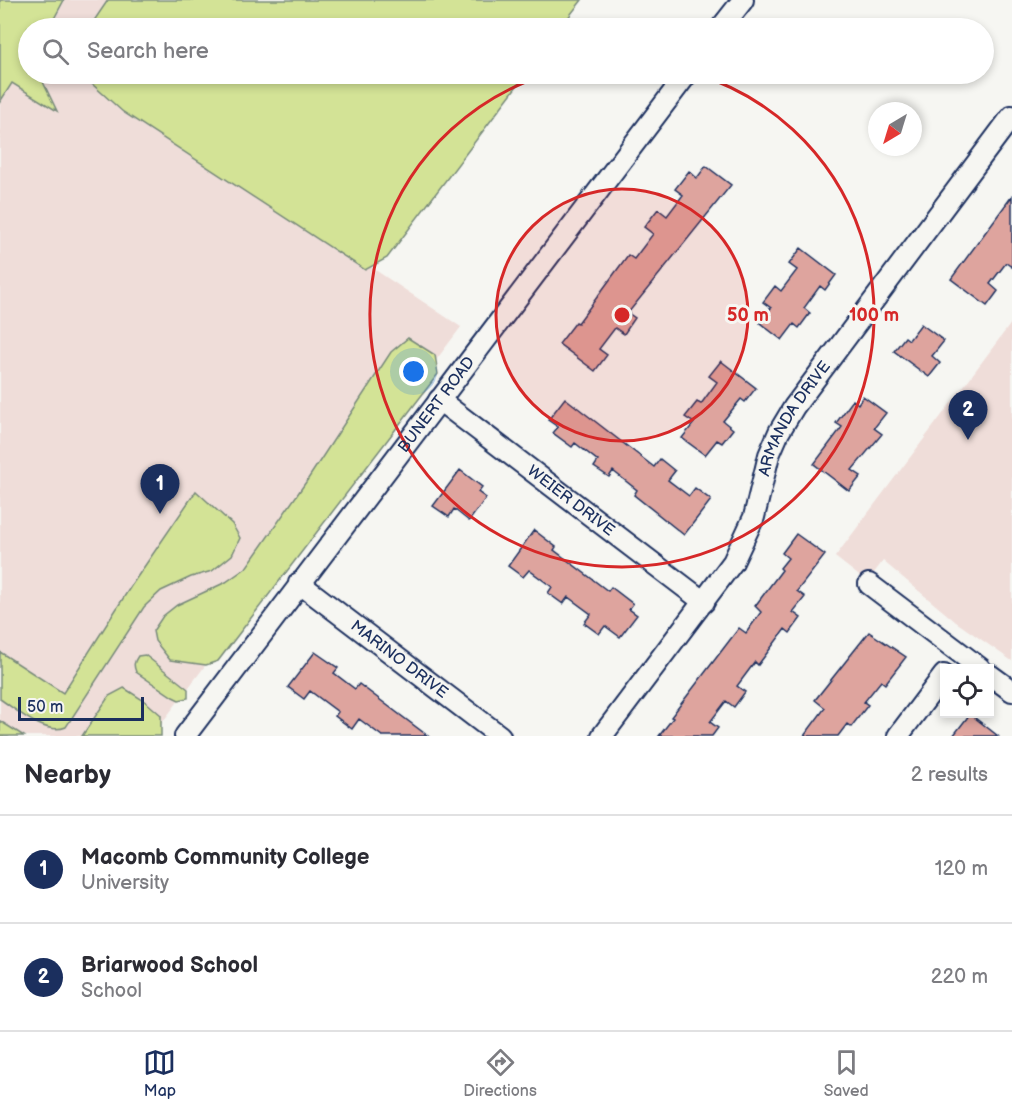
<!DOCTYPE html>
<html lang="en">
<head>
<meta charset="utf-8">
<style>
  body { margin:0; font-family:"Balsamiq Sans",sans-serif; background:#f2f2f3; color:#2b2b33 }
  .controls { position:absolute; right:18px; bottom:18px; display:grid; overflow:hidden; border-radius:0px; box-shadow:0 3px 9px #0003 }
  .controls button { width:54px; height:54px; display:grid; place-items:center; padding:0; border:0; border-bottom:2px solid #e1e1e2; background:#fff; color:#2b2b33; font:30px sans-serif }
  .compass { position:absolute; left:868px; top:102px; width:54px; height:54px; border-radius:50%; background:#fff; box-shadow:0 3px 9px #0003; rotate:218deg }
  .scale { position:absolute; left:18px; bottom:15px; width:126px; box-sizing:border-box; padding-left:6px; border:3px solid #1b2f5e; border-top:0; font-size:16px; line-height:21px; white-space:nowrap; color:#1b2f5e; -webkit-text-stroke:4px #f6f6f2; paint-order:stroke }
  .you { position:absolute; left:414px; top:372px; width:21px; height:21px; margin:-15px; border:4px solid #fff; border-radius:50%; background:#1a73e8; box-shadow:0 0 0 9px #1a73e833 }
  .badge { display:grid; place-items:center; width:39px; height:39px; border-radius:50%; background:#1b2f5e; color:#fff; font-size:20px; font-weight:700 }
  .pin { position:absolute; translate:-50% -50px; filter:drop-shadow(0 2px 3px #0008) }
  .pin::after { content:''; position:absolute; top:32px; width:21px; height:18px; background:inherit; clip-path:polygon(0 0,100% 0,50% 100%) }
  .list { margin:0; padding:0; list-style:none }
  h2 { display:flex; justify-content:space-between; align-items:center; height:78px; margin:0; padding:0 24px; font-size:26px }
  h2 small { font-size:20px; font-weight:400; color:#7c7c81 }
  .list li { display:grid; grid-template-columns:39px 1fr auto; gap:18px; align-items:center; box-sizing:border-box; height:108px; padding:0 24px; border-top:2px solid #e1e1e2 }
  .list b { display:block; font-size:22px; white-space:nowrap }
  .list p { margin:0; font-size:20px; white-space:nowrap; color:#7c7c81 }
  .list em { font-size:20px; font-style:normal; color:#7c7c81 }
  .icon { flex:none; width:33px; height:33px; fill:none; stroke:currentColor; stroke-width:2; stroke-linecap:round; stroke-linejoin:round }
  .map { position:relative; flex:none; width:1012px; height:736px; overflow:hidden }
  .search { position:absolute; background:#fff; box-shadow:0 3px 9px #0003; left:18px; right:18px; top:18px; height:66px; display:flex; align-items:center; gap:15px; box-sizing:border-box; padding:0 21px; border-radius:33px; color:#7c7c81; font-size:22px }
  .sheet { height:294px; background:#fff }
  nav { display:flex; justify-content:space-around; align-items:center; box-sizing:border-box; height:84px; border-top:2px solid #e1e1e2; background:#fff; font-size:16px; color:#7c7c81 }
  nav a { display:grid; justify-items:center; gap:3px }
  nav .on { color:#1b2f5e }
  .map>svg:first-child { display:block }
  .built { fill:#efddd9 }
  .green { fill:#d3e396; stroke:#77897a; stroke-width:1.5 }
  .building { fill:#dea49e; stroke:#1b2f5e; stroke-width:1.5 }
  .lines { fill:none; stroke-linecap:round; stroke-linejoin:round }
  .minor-casing { stroke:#1b2f5e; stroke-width:24 }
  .minor { stroke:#f6f6f2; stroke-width:20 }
  .ring { fill:none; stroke:#d62828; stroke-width:3 }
  .labels { text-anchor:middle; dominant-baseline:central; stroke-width:6; stroke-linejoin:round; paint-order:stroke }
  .street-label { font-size:16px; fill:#1b2f5e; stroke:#f6f6f2 }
  .centre { fill:#d62828; stroke:#f6f6f2; stroke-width:3 }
  .ring-label { font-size:18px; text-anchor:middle; font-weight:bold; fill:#d62828; stroke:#f6f6f2; stroke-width:6; stroke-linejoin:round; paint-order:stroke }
</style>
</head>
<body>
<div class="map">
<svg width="1012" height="736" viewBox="0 0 1012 736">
  <rect width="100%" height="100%" fill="#f6f6f2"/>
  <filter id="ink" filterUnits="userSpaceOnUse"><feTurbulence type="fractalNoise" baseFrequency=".0167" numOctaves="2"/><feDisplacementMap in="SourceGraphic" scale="12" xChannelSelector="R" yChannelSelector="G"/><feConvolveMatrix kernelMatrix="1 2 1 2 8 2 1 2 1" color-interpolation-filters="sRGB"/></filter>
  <g filter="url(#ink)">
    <!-- built -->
    <path class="built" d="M0,0H109L87,28H28V74H89L91,81L461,327L152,736H0Z
      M1012,322V661L956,622L883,561L867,582L835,557Z"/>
    <!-- green -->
    <path class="green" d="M0,0H64L49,28H28V74H42L44,84L57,111L12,83L0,102Z
      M108,0H582L560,28H89Z
      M81,74H526L387,258L365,270L123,112Z
      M408,338L435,355L438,374L218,661L206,665L170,660L155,641L153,631L163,616L177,605L226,582L246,568L306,482L391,352Z
      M196,491L232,524L240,538L232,555L212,571L191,577L161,591L144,607L66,727C45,736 17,710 0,699V652L63,693L131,586Z
      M145,655L188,689V698L179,700L173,697L136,672C133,665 134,662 138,656Z
      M124,688L146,702L161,715V736H82L109,696Z
      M0,721L24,736H0Z"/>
    <!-- building -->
    <path class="building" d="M706,166L731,185L628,313L635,318L624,334L615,328L599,349L607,355L595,371L559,344L576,322L578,323L628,255L634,259L653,234L644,227L658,209L667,216L683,195L675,189L689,171L697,178Z
      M1012,196V267L1006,263L990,284L998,291L987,306L951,279Z
      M801,248L836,275L825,290L820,286L804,308L810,313L799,328L794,324L782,340L760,323L771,308L763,302L775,286L781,291L797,270L789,264Z
      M921,324L944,341L932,356L940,363L929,377L894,351L905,337L909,340Z
      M721,361L756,388L745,402L741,399L723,421L733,429L722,443L717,440L705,455L682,438L694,423L685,417L697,402L701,404L717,382L709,376Z
      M863,396L886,413L874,428L882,434L852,470L861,476L849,491L814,464L842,427L836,423L853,400L858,404Z
      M565,398L654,467L660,459L675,471L668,480L689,496L695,488L711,500L684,535L634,495L637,490L613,471L609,477L594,467L598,461L575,443L572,447L553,433L558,427L548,420Z
      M460,470L482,487L478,492L486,498L469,521L454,509L449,517L433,506Z
      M534,530L556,547L554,550L608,591L611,587L633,604L629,609L637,615L620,637L605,626L599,634L584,623L591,614L568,597L563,604L548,593L552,587L529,570L523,577L508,566Z
      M796,534L825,555L797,591L805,597L793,612L801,618L790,633L785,629L758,665L755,662L737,686L745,692L734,707L726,701L710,722L718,728L712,736H659L673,718L671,717L739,628L746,633L761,612L755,606L782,570L780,568L788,558L782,553Z
      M869,632L906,657L885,684L881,681L864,702L868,705L851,727L847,724L838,736H804L825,708L815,700Z
      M315,652L338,668L334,673L355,689L359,684L428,736H382L359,719L352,729L335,716L338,712L310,691L304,699L288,687Z
      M970,714L998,736H953Z"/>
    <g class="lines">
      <defs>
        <g id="minor">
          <path d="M721,28L743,0"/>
          <path id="s1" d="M439,400L704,602"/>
          <path id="s2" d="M299,583L500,736"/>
          <path d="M869,584L980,668"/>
          <path d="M990,675L1012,691"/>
          <path id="s3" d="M185,736L687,74"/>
          <path id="s4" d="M602,736L733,562L754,517L769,455L779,432L794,407L1012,116"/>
          <path d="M898,736L944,675"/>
        </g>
      </defs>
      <!-- minor casing -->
      <use href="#minor" class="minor-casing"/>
      <!-- minor -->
      <use href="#minor" class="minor"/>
    </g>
  </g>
  <!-- distance rings -->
  <circle cx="622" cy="315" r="126" fill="#d62828" fill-opacity=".12"/>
  <g class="ring">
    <circle cx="622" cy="315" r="126"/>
    <path d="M696 74A252 252 0 1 1 548 74"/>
  </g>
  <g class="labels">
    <!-- street labels -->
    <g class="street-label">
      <text stroke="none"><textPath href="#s3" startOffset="416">BUNERT ROAD</textPath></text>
      <text stroke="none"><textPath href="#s4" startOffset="375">ARMANDA DRIVE</textPath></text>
      <text stroke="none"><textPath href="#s1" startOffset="166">WEIER DRIVE</textPath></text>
      <text stroke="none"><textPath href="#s2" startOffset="126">MARINO DRIVE</textPath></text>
    </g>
  </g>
  <circle cx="622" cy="315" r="9" class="centre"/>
  <g class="ring-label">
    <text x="748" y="321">50 m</text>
    <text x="874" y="321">100 m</text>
  </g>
</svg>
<div class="controls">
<button><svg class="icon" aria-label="locate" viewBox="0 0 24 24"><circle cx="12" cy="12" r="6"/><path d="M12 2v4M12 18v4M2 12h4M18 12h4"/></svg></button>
</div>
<svg class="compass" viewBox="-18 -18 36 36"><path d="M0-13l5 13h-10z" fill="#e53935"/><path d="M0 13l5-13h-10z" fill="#7c7c81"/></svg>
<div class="scale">50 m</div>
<div class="you"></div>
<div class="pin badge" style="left:160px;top:514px">1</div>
<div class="pin badge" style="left:968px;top:440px">2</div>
<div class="search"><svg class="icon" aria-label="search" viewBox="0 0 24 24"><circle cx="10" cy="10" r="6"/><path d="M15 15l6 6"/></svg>Search here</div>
</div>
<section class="sheet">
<h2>Nearby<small>2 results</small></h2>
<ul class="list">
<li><span class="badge">1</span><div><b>Macomb Community College</b><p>University</p></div><em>120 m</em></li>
<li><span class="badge">2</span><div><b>Briarwood School</b><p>School</p></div><em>220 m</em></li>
</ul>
</section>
<nav>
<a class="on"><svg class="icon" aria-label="map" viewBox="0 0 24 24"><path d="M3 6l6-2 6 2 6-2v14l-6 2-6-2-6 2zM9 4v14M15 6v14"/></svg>Map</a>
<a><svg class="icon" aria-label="directions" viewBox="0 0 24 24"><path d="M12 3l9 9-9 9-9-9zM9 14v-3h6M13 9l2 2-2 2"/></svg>Directions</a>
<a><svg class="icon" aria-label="saved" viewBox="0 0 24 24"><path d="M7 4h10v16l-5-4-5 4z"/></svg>Saved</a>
</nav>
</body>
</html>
